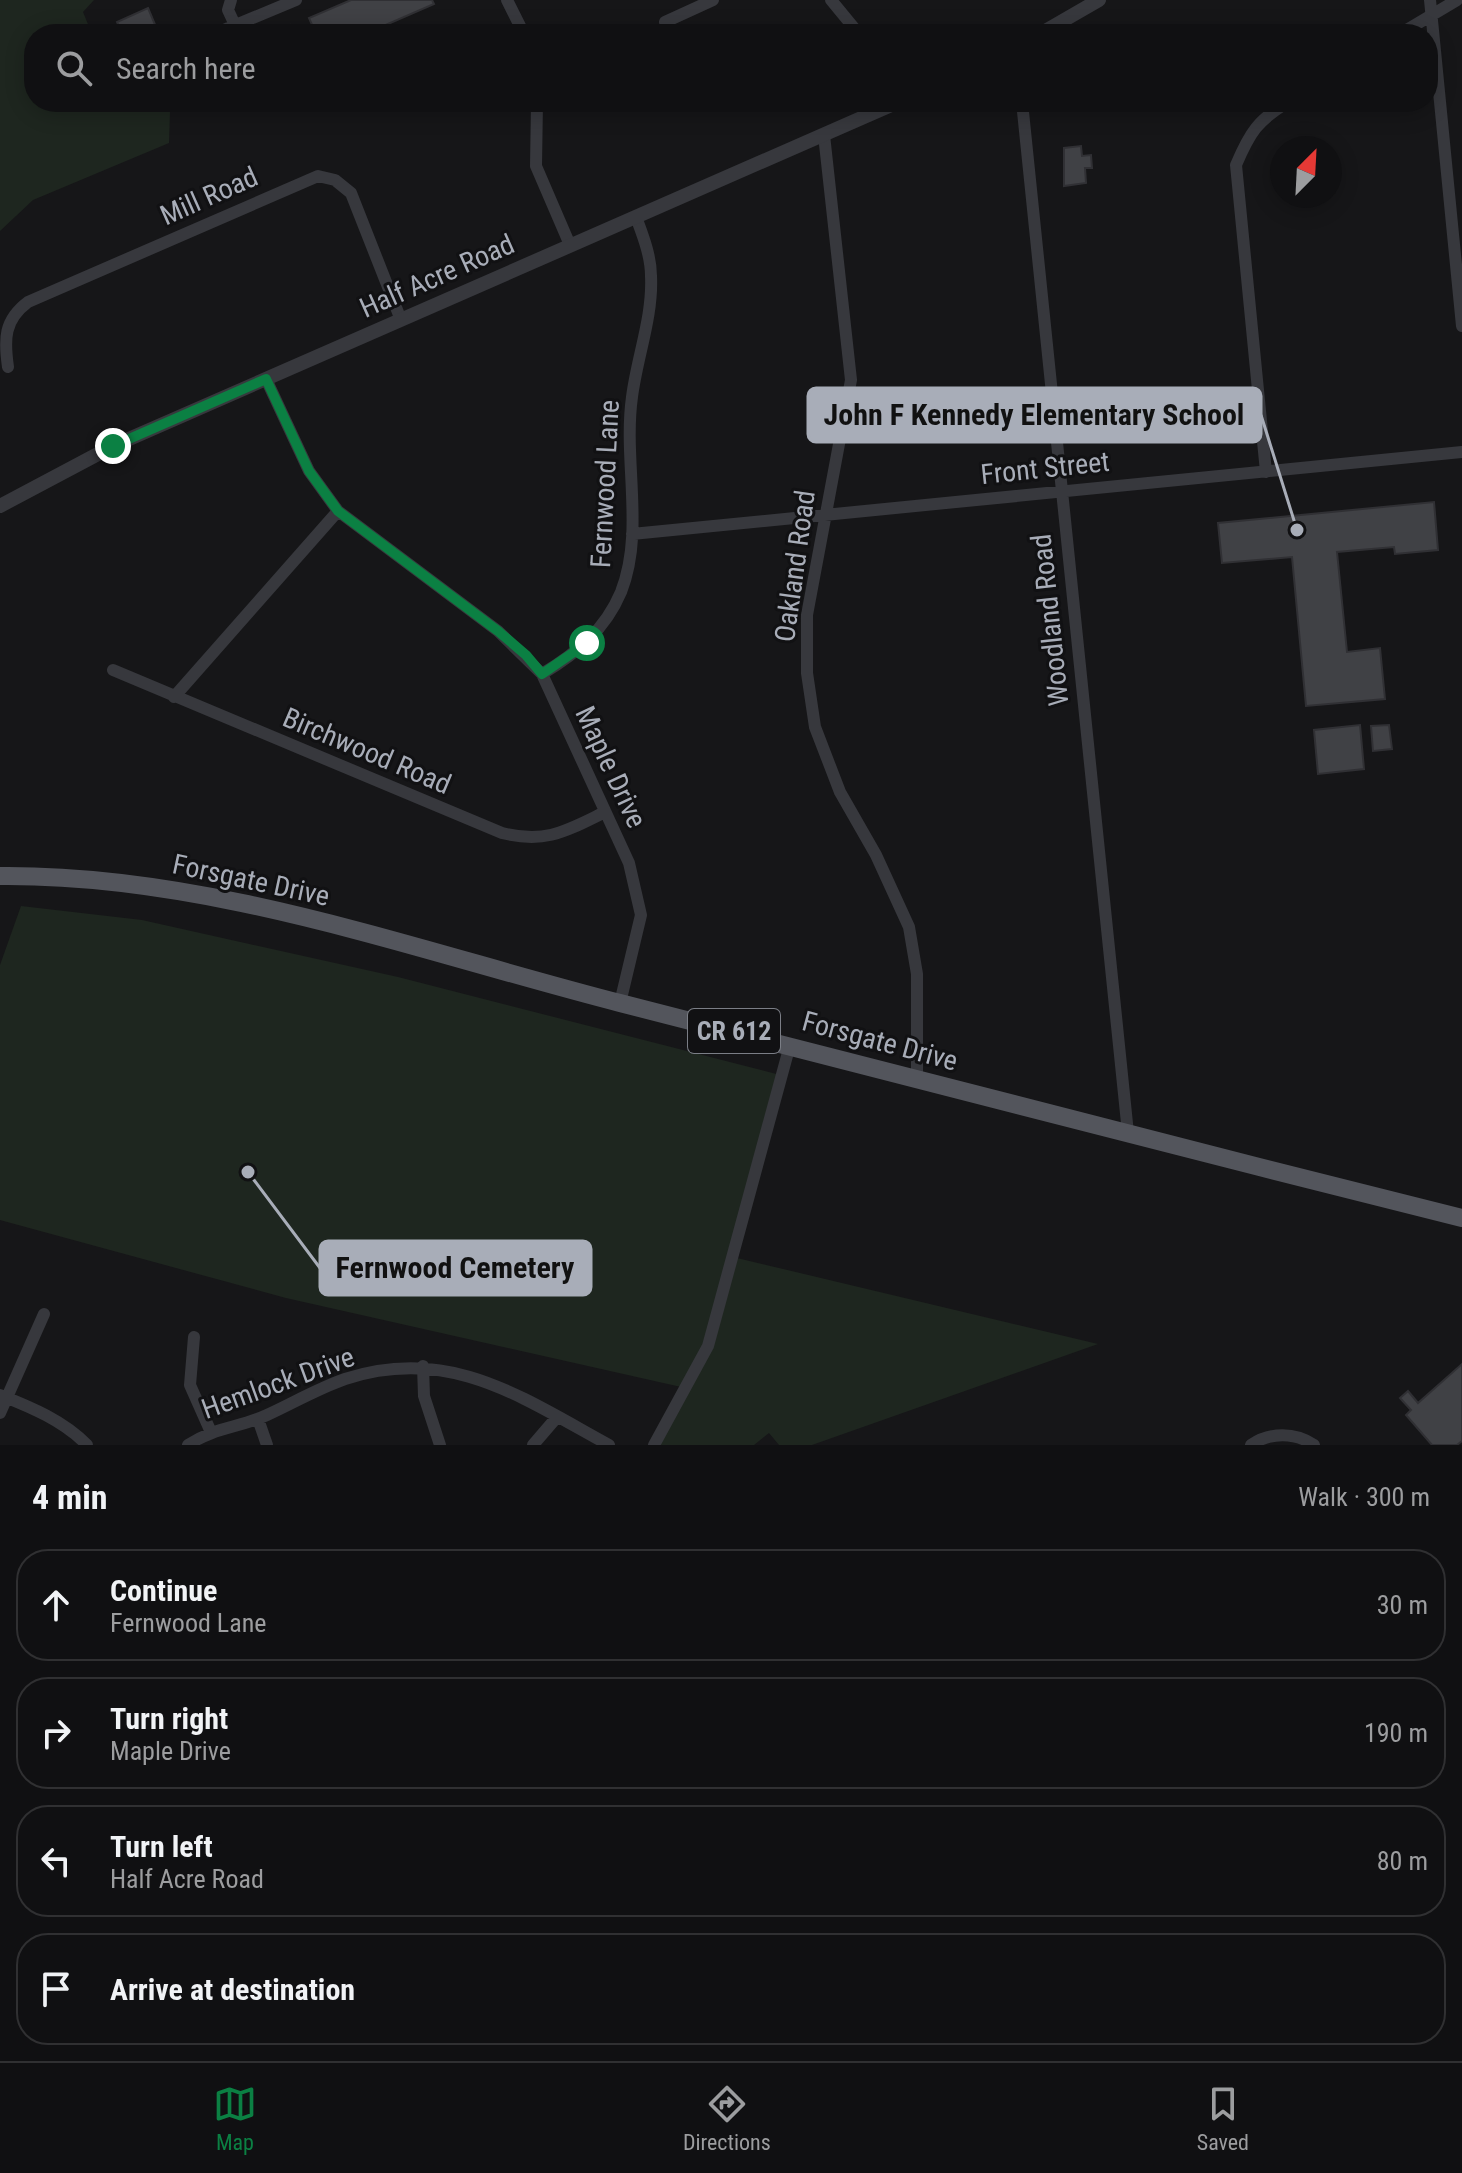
<!DOCTYPE html>
<html lang="en">
<head>
<meta charset="utf-8">
<style>
  body { margin:0; font-family:"Roboto Condensed",sans-serif; background:#1e1e20; color:#f1f3f6 }
  .compass { position:absolute; left:1270px; top:136px; width:72px; height:72px; border-radius:50%; background:#101012; box-shadow:0 4px 20px #0003; rotate:24deg }
  .stop { position:absolute; width:24px; height:24px; margin:-18px; border:6px solid #0b8043; border-radius:50%; background:#fff }
  .stop.end { background:#0b8043; border-color:#fff; box-shadow:0 2px 8px #0008 }
  .list { margin:0; padding:0; list-style:none }
  h2 { display:flex; justify-content:space-between; align-items:center; height:104px; margin:0; padding:0 32px; font-size:34px }
  h2 small { font-size:26px; font-weight:400; color:#9c9d9f }
  .list li { display:grid; grid-template-columns:52px 1fr auto; gap:24px; align-items:center; box-sizing:border-box; height:112px; margin:0 16px 16px; padding:0 16px; border:2px solid #303032; border-radius:32px }
  .list b { display:block; font-size:30px; white-space:nowrap }
  .list p { margin:0; font-size:26px; white-space:nowrap; color:#9c9d9f }
  .list em { font-size:26px; font-style:normal; color:#9c9d9f }
  .icon { flex:none; width:44px; height:44px; fill:none; stroke:currentColor; stroke-width:2; stroke-linecap:round; stroke-linejoin:round }
  .map { position:relative; flex:none; width:1462px; height:1445px; overflow:hidden }
  .search { position:absolute; background:#101012; box-shadow:0 4px 20px #0003; left:24px; right:24px; top:24px; height:88px; display:flex; align-items:center; gap:20px; box-sizing:border-box; padding:0 28px; border-radius:32px; color:#9c9d9f; font-size:30px }
  .sheet { height:616px; background:#101012 }
  nav { display:flex; justify-content:space-around; align-items:center; box-sizing:border-box; height:112px; border-top:2px solid #303032; background:#101012; font-size:22px; color:#9c9d9f }
  nav a { display:grid; justify-items:center; gap:4px }
  nav .on { color:#0b8043 }
  .map>svg:first-child { display:block }
  .green { fill:#1e261f }
  .building { fill:#404145; stroke:#303034; stroke-width:2 }
  .lines { fill:none; stroke-linecap:round; stroke-linejoin:round }
  .minor { stroke:#37383d; stroke-width:12 }
  .tertiary { stroke:#37383d; stroke-width:14 }
  .primary { stroke:#53555c; stroke-width:18 }
  .route { stroke:#0b8043; stroke-width:10 }
  .labels { text-anchor:middle; dominant-baseline:central; stroke-width:6; stroke-linejoin:round; paint-order:stroke }
  .shield { fill:#111113; stroke:#7b7e86; stroke-width:2 }
  .shield-label { font-size:26px; font-weight:bold; fill:#a8adb8 }
  .street-label { font-size:28px; fill:#a8adb8; stroke:#111113 }
  .leader { fill:none; stroke:#a8adb8; stroke-width:3 }
  .callout-dot { fill:#a8adb8; stroke:#111113; stroke-width:3 }
  .callout { fill:#a8adb8; stroke:#a8adb8; stroke-width:3 }
  .callout-label { font-size:30px; text-anchor:middle; font-weight:bold; fill:#111 }
</style>
</head>
<body>
<div class="map">
<svg width="1462" height="1445" viewBox="0 0 1462 1445">
  <rect width="100%" height="100%" fill="#161618"/>
  <!-- green -->
  <path class="green" d="M0,0H94L83,12L92,34H34V102H141L170,112L169,143L33,200L0,231Z
    M21,906L142,920L398,977L784,1076L737,1258L1098,1344L812,1445H779L769,1433L754,1445H656L690,1389L286,1298L0,1220V965Z"/>
  <!-- building -->
  <path class="building" d="M351,0H432L434,4L365,34H316L309,18Z
    M148,8L159,34H122L117,22Z
    M290,25L294,34H270Z
    M1081,146L1082,156L1091,155L1092,168H1085L1086,183L1064,186V148Z
    M1434,502L1438,550L1395,554L1394,547L1337,552L1347,652L1380,648L1385,699L1306,706L1292,557L1222,563L1218,523Z
    M1360,725L1364,769L1318,774L1314,730Z
    M1389,725L1392,749L1373,751L1371,726Z
    M1462,1364V1441L1457,1445H1432L1406,1415L1411,1410L1400,1398L1408,1391L1418,1403Z"/>
  <g class="lines">
    <!-- minor -->
    <path class="minor" d="M231,0L228,10L235,25
      M507,0L524,34
      M831,0L859,34
      M1430,0L1462,326
      M665,22L713,0
      M214,34L296,0
      M1400,34L1457,0
      M537,102L536,166L570,245
      M1022,102L1128,1133
      M824,135L851,380L807,615V673L815,727L840,792L876,855L909,927L917,974V1081
      M8,367C4,339 4,320 28,302L318,176L335,180L351,193L401,320
      M266,379L309,471L338,511L498,631L542,674L629,863L641,915L620,1003
      M1266,472L1236,165C1250,132 1258,120 1288,102
      M632,534L1462,452
      M113,670L502,833C546,844 566,831 605,812
      M542,674C577,653 605,630 621,592C645,531 623,461 632,397C637,357 653,317 651,276C651,256 643,236 636,217
      M174,697L338,511
      M194,1337L190,1385L210,1430
      M423,1366L424,1396L440,1445
      M0,1395C31,1407 64,1421 87,1445
      M0,1413L44,1314
      M258,1419L267,1445
      M188,1445C215,1427 239,1428 267,1415C293,1403 319,1388 345,1379C449,1345 521,1397 609,1445
      M533,1445L557,1417
      M654,1445L708,1346L790,1045
      M1251,1445C1270,1432 1295,1432 1314,1445"/>
    <!-- tertiary -->
    <path class="tertiary" d="M1040,34L1099,0
      M0,506L113,446L898,102"/>
    <!-- primary -->
    <path class="primary" d="M0,876C211,874 417,951 620,1003C901,1075 1181,1148 1462,1218"/>
  </g>
  <g class="lines">
    <!-- route -->
    <path class="route" d="M113,446L266,379L309,471L338,511L498,631L526,655L542,674L587,643"/>
  </g>
  <g class="labels">
    <!-- shield labels -->
    <rect class="shield" x="688" y="1009" width="92" height="44" rx="6"/>
    <g class="shield-label">
      <text x="734" y="1031">CR 612</text>
    </g>
    <!-- street labels -->
    <g class="street-label">
      <text transform="translate(209 196) rotate(-24)">Mill Road</text>
      <text transform="translate(437 276) rotate(-24)">Half Acre Road</text>
      <text transform="translate(1045 468) rotate(-6)">Front Street</text>
      <text transform="translate(605 484) rotate(-87)">Fernwood Lane</text>
      <text transform="translate(795 566) rotate(-82)">Oakland Road</text>
      <text transform="translate(1050 620) rotate(-96)">Woodland Road</text>
      <text transform="translate(367 751) rotate(23)">Birchwood Road</text>
      <text transform="translate(611 767) rotate(65)">Maple Drive</text>
      <text transform="translate(251 880) rotate(12)">Forsgate Drive</text>
      <text transform="translate(880 1041) rotate(15)">Forsgate Drive</text>
      <text transform="translate(278 1383) rotate(-20)">Hemlock Drive</text>
    </g>
  </g>
  <!-- callouts -->
  <path class="leader" d="M1297 530L1261 415M248 1172L320 1268"/>
  <g class="callout-dot">
    <circle cx="1297" cy="530" r="8"/>
    <circle cx="248" cy="1172" r="8"/>
  </g>
  <g class="callout">
    <rect x="808" y="388" width="453" height="54" rx="8"/>
    <rect x="320" y="1241" width="271" height="54" rx="8"/>
  </g>
  <g class="callout-label">
    <text x="1034" y="425">John F Kennedy Elementary School</text>
    <text x="455" y="1278">Fernwood Cemetery</text>
  </g>
</svg>
<svg class="compass" viewBox="-18 -18 36 36"><path d="M0-13l5 13h-10z" fill="#e53935"/><path d="M0 13l5-13h-10z" fill="#9c9d9f"/></svg>
<div class="stop" style="left:587px;top:643px"></div>
<div class="stop end" style="left:113px;top:446px"></div>
<div class="search"><svg class="icon" aria-label="search" viewBox="0 0 24 24"><circle cx="10" cy="10" r="6"/><path d="M15 15l6 6"/></svg>Search here</div>
</div>
<section class="sheet">
<h2>4 min<small>Walk · 300 m</small></h2>
<ul class="list">
<li><svg class="icon" aria-label="ahead" viewBox="0 0 24 24"><path d="M12 20V5M6 11l6-6 6 6"/></svg><div><b>Continue</b><p>Fernwood Lane</p></div><em>30 m</em></li>
<li><svg class="icon" aria-label="right" viewBox="0 0 24 24"><path d="M7 20v-9h11M14 6l5 5-5 5"/></svg><div><b>Turn right</b><p>Maple Drive</p></div><em>190 m</em></li>
<li><svg class="icon" aria-label="left" viewBox="0 0 24 24"><path d="M17 20v-9H6M10 6l-5 5 5 5"/></svg><div><b>Turn left</b><p>Half Acre Road</p></div><em>80 m</em></li>
<li><svg class="icon" aria-label="arrive" viewBox="0 0 24 24"><path d="M6 21V4h12l-3 4 3 4H6"/></svg><div><b>Arrive at destination</b></div></li>
</ul>
</section>
<nav>
<a class="on"><svg class="icon" aria-label="map" viewBox="0 0 24 24"><path d="M3 6l6-2 6 2 6-2v14l-6 2-6-2-6 2zM9 4v14M15 6v14"/></svg>Map</a>
<a><svg class="icon" aria-label="directions" viewBox="0 0 24 24"><path d="M12 3l9 9-9 9-9-9zM9 14v-3h6M13 9l2 2-2 2"/></svg>Directions</a>
<a><svg class="icon" aria-label="saved" viewBox="0 0 24 24"><path d="M7 4h10v16l-5-4-5 4z"/></svg>Saved</a>
</nav>
</body>
</html>
